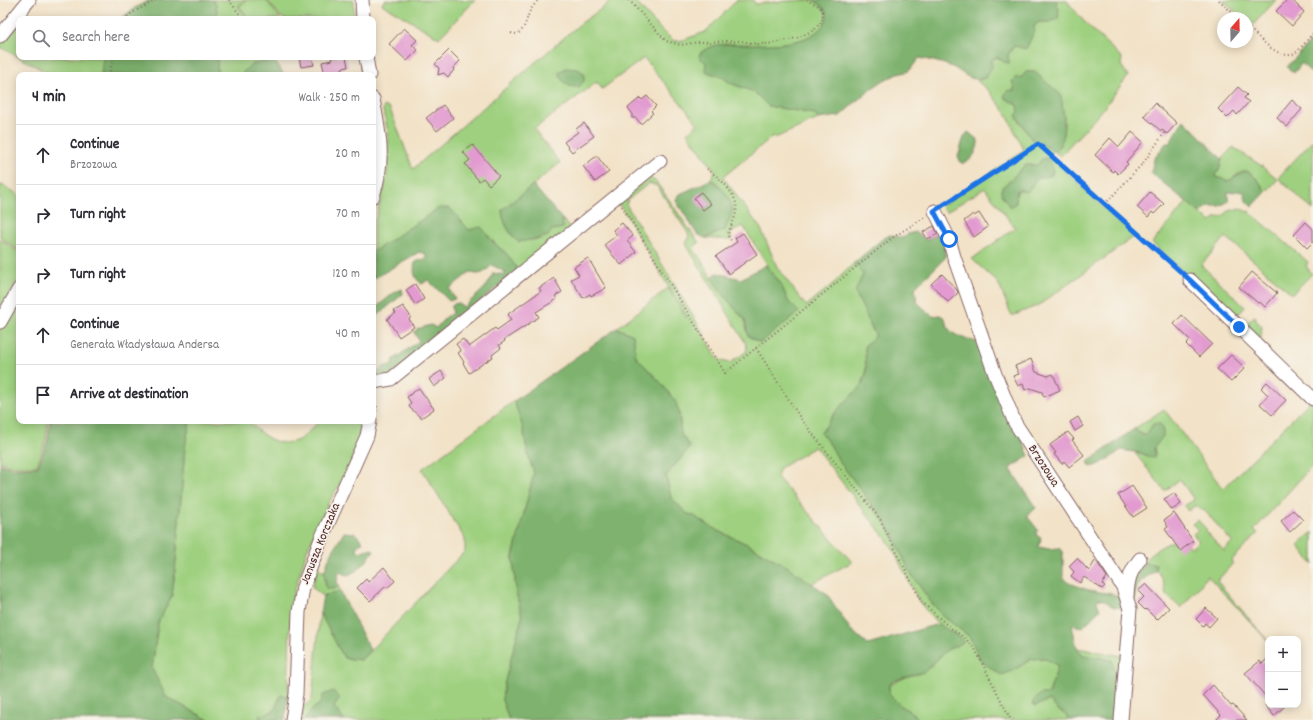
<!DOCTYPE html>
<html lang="en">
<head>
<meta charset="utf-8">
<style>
  body { margin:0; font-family:Dekko,sans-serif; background:#f2f2f3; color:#2b2b33 }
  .controls { position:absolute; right:12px; bottom:12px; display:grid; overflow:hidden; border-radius:8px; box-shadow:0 2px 10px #0003 }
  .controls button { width:36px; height:36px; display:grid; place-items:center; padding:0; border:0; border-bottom:1px solid #e1e1e2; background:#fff; color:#2b2b33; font:20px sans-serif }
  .compass { position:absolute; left:1217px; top:12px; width:36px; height:36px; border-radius:50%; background:#fff; box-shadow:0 2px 10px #0003; rotate:20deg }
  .stop { position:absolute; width:12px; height:12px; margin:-9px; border:3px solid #1a73e8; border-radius:50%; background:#fff }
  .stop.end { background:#1a73e8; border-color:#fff; box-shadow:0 1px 4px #0008 }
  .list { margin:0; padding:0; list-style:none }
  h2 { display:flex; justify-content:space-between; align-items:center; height:52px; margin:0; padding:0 16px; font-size:17px }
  h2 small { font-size:13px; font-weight:400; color:#7c7c81 }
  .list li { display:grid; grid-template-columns:26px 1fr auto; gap:12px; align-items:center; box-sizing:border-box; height:60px; padding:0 16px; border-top:1px solid #e1e1e2 }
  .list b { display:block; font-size:15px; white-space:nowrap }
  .list p { margin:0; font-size:13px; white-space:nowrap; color:#7c7c81 }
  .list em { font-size:13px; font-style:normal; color:#7c7c81 }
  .icon { flex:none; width:22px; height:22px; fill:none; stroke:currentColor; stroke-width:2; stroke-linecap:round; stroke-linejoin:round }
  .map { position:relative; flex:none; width:1313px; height:720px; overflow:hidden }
  .search { position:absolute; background:#fff; box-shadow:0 2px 10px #0003; left:16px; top:16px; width:360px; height:44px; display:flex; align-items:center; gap:10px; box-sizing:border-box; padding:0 14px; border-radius:8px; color:#7c7c81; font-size:15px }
  .panel { position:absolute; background:#fff; box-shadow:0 2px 10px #0003; left:16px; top:72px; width:360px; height:352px; border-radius:8px }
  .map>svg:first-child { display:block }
  .green { fill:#9ed07f; stroke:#747855; fill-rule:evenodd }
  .forest { fill:#7eb26e; stroke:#64684c }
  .building { fill:#e29ad0 }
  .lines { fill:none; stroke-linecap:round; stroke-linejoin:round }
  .minor-casing { stroke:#856362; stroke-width:15 }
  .path { stroke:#856362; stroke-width:2; stroke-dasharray:1 3; stroke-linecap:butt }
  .minor { stroke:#fff; stroke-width:13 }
  .route { stroke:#1a73e8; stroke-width:5 }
  .labels { text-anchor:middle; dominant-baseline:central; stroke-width:3; stroke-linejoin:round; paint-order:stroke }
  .street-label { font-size:13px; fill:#4a1f2b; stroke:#f7f3e8 }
</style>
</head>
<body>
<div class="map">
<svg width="1313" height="720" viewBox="0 0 1313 720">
  <rect width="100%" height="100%" fill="#f7f3e8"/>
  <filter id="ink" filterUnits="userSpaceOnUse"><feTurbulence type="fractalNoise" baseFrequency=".025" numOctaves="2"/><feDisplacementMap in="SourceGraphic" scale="8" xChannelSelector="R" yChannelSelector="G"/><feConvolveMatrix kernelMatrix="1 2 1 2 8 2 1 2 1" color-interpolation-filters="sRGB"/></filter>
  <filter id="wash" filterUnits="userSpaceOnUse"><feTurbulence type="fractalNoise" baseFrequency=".012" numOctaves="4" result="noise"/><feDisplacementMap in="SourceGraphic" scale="16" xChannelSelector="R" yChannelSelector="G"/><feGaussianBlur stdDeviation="0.9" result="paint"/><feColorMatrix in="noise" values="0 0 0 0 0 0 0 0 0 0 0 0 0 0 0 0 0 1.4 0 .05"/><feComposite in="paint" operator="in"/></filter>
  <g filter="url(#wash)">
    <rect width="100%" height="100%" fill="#f2e2c7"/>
    <!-- green -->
    <path class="green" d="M213,0H246L238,6L248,19H218L216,5Z
      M247,0H266L281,19H249L239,6Z
      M267,0H354V19C348,19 343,17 336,18V19H283Z
      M385,0H475L439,38L382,4Z
      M610,0H634L662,31L674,41L683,40L705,32L737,0H753L755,4C770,2 799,0 813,0C822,2 829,12 826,21C820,42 775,45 757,45C747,46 736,43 726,44C718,45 708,49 700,53L706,62L705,71L724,78L730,83L754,92L768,106L815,114L818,119L775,138L773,136L723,177L761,229L777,267L806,306L834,283L854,263L863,274L870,326L876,336L865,345L866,373L862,385L837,410L821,433L831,446L839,461L888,526L911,574L930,601L944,617L970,637L981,661L1013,671L1031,659L1044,658L1058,666L1046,702L1050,700L1057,709L1066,715L1068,720H919L915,715L900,705L889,694V685L908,676L924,672L947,650L963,641L961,638L938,624L919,602L892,547L815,447L780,468L777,477L852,562L811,584L788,567L749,545L716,530L694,516L688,514L671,498L666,476L690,447L681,434L679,411L662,384L636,357L633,335L617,328L668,288L687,318L620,205L613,206L649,178L654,180L660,187L699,243L693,247L712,278L730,303L745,320L748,336L756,340L798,312L788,301L781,284L766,265L767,264L743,226L729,234L732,239L730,240L705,238L725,230L728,222L717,182L710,180L715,171L687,133L698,124L644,58L602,89L597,82L534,129L560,163L502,210C502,221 510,235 518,242L528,240L541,239L552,230L563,228L562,219L572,230L517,275L507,254L495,244L481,227L469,230L439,208L373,252V228L386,180L388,160V133L383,110L384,106L390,109L413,169L531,66L580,24L605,6ZM649,183L657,186L688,233L689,237L686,244L745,342L747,348L746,352L730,363L722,361L718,358L626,204L629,199Z
      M1057,0H1066L1087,25L1122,58L1121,65L1128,76L1099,114L1060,156L1054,151H1056C1061,141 1065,130 1064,119C1064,111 1041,78 1035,72H1026L1010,101L1018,105L1019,112L1016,115C1023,130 1039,142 1053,151L1049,156L1135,236L1039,305L1012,316L998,283L972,259L1015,228L985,188L946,212L941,206L1024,150L1006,113L989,91L977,81L985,78L991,60L997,57L1004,62L1009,63L1008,55L1014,46L1034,32V26L1039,22H1050ZM1041,160L1052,174C1043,177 1034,177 1031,188L1017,190L1016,203L1002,187C1011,181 1017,173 1025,165L1038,166Z
      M1223,0H1276L1251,27L1247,23V18H1242Z
      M18,17L23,19H19V57H99L103,59L101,75H52L0,47V40Z
      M218,57H273L274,59L250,65L240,75H224L217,71Z
      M1313,140V210L1278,178Z
      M1233,147L1263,167L1278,179L1266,192L1258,180L1247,171C1231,172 1238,187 1215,177L1216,173L1219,171L1222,159Z
      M0,184L19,195V250L0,237Z
      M1187,202L1211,222L1215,218L1223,216L1229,211L1240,208L1247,212L1249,211L1308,262L1306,266L1312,274L1292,294L1226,237L1201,265L1245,307L1235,318L1196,283L1191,272L1188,276L1152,243Z
      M0,239L19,252V279L0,311Z
      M19,302V421H48L46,438L37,466H14L0,462V328Z
      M1254,316L1256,317V321L1262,326L1261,338L1258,341L1246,325Z
      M1311,400L1313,403V465L1254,530L1258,533L1231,561L1233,563L1217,581L1268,641L1208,576L1181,608L1166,595L1163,581L1159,572L1156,571V565L1144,562C1158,547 1164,543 1184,539L1191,548L1199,541L1193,534L1198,530L1192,524L1198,520L1207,530L1206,531L1224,551L1232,542L1204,510L1202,511L1196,505L1188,511L1184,506L1194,500L1180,479L1165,491L1135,453H1141L1149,457L1155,454L1154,448L1158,443L1134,429L1164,409L1223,489Z
      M514,401L523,428L528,455L534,473L513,557L516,592L522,617L504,685L502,700L509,720H344L334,707L321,700L320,704L314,708L305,718V720H301L303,705H306L312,699L320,613L344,658L361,660L465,551V539L422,469Z
      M190,421H249C262,436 280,450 300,439C307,435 315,423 322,421C328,419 355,421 363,421L359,438L348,471L327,505L319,525L307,550L293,596L290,627L288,696L281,695L274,711L260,716V720H209L166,697L152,669L158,623L172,596L176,561L185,447Z
      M1313,532V565L1298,545Z
      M318,567L324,572L326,588L333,589L339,586L340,591L323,596L312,587Z
      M1077,648L1122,656L1118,720H1113L1115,703L1112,660L1083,655Z"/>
    <!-- forest -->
    <path class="forest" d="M150,0H213L216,5L218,19H120L136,7Z
      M814,0H1057L1056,3L1059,8L1058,19L1050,22H1039L1034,26V32L1026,49L1014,46L1008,55L1009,63L1004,62L997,57L991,60L992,67L985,78C969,83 963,71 950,66C940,62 929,60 919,58L909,71L898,74L884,80L868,91L840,116L818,119L815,114L768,106L754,92L730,83L724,78L705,71L706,63L699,57L700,53C705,50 711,46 717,45C746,41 805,53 824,24C832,13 822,6 814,0Z
      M1313,39V75L1302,63L1294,73L1287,67Z
      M103,57H218L217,71L224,75H101Z
      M274,59L284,75H240L250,65Z
      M566,68L578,69L584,73V81L579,87C568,88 562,83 559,72Z
      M1026,72H1035L1061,95L1064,117L1063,139L1056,152L1031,139L1016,115L1019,112L1018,105L1010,101L1004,97L1007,91L1015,90L1012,81L1015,78L1022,77Z
      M1184,120L1222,159L1219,171L1216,173L1215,177L1225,179L1226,181C1234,180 1239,171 1247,171L1258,180L1266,192L1252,207L1246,201L1244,192L1238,191L1227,193L1229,201L1220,206H1209L1200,213L1151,173L1154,159L1166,143H1170L1176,131Z
      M968,132L978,140C979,149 971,164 961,163L958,156C962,148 961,139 968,132Z
      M1045,158C1052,161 1054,167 1052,175C1037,179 1036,176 1029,191L1025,192L1021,190H1017L1016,203L1010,207L1001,194L1002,187C1011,181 1017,173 1025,165H1038L1041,160Z
      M710,180C720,183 733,200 732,212C731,217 727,224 725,230L705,238L697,234L676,201L678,195Z
      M533,185L562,219L563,228L552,230L548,236C538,240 528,240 518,242C511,235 502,221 502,210Z
      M439,208H450L469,230L481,227L495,244L507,254L518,270L388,377L373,376V336L375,340L376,367L378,371H381L383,367L393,364V360L419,341L414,332L417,329L431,325L436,328L446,317L453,313L451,307L454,304L458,303L464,307C474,297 490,287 493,273L505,275V272L492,265C485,272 480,277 470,272L449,289L455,299L449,301L428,280L422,284C414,278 413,272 415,263L419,260L426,259V254L419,252L373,279V252Z
      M916,232L926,240L938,234C946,240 945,249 945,258L915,288L917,302L932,316L940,315L945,318C947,337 965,338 980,343L1029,456L1010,468L1036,508L1027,516L1038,530L1036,535L1041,538L1039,547L1049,549L1059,548L1063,553V578C1082,592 1100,591 1122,596L1123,607C1109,611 1109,598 1098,599L1097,602L1100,610L1083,627L1072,625L1077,648L1083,655L1112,660L1118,682L1113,720H1068L1066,715L1057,709L1050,700L1035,706L1032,703C1039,696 1037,693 1049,694L1058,666L1044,658L1031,659L1013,671L1001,675L981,661L970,637L944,617L930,601L911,574L888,526L839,461L831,446L821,433L837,410L862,385L866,373L865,345L876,336L855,292L863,274L854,263L881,240L890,235L903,238L907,234Z
      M766,265L781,284L788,301L799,312L760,343L748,336L745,320L730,303L711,278L717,273L741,279Z
      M402,289L403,294L373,319V310L395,292Z
      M617,328L633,335L636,357L662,384L675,401L679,411L681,434L690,447L666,476L671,498L688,514L694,516L716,530L749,545L788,567L827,594L850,629L868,645L938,624L961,638L964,642L947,650L924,672L908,676L894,681L889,685V694L900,705L915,715L919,720H509L502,700L504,685L522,617L516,592L513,557L534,473L528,455L523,428L514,401Z
      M50,421H190L185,447L176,561L172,596L158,623L152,669L166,697L209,720H0V464L14,468L38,467L48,439Z
      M1159,423L1163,428V436L1154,448L1155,454L1154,458L1149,457L1141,453L1121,450C1112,457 1102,464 1091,467L1088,462L1134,429L1142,435H1146L1153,424Z
      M344,532L355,533L363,542L356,547L359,552L368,549L374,550C365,564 362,568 348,575L339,572L337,582L339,586L333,589L326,588L324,572L330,556Z
      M1144,562L1156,565V571C1142,580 1136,581 1135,600L1134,601L1129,589Z
      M340,591L370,650L361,660L344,658L320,613L323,596Z
      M333,691L340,698L334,707L344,720H305V719L314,708L320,704L323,695Z
      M281,695L288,696L285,720H260L259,716L274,711Z"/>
    <g id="blocks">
      <!-- building -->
      <path class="building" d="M1287,0H1292L1304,12L1292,26L1276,11Z
        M404,28L417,40L412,45L418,50L407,61L389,44Z
        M449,50L460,61L453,68L454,70L448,77L444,73L438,75L439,68L435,64Z
        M299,57H312L314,65L301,67Z
        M331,57H346L348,67L342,68L344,75H325L322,62L332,60Z
        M1238,87L1247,95L1244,98L1249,102L1237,115L1234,111L1227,118L1218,109Z
        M647,96L656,106L651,111L653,113L641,124L636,118H632V113L628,108L640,98L642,100Z
        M1292,100L1302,109L1287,127L1277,118Z
        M1155,103L1177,123L1167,134L1162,130L1161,131L1144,116Z
        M443,105L453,118L437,131L426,118Z
        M584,123L594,136L572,152L564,142L578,132L576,129Z
        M1132,132L1143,142L1126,162L1128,164L1118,174L1114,170L1113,172L1095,155L1110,138L1119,147Z
        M473,145L499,176L489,185L483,178L479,181L465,164L470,160L463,152Z
        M597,156L609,172L595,182L583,166Z
        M701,192L711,204L703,210L694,198Z
        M1150,192L1164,204L1154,214L1152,212L1148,217L1137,207Z
        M979,213L988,227L974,237L964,221L973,214L974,216Z
        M1306,222L1313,229V242L1307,248L1294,235Z
        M622,223L633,236L627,241L636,252L621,265L604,245L617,235L613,230Z
        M934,226L938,234L927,239L923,232Z
        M743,233L757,254L729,274L716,256L737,242L735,238Z
        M588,258L606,288L591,296L590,294L583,298L571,279L579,275L574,267Z
        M1252,272L1277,293L1265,307L1260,302L1258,303L1239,287Z
        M942,274L957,290L958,293L948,302L931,284Z
        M554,278L562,292L555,296L557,299L536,312L539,317L504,340L505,341L499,345L501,348L492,355L493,357L469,373L463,363L464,362L458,353L461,351L456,344L463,339L469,347L495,328L497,330L511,320L508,314L541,291L539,288Z
        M415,284L424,299L415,305L406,290Z
        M403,306L411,317L409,319L414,327L399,337L387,319L396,313L394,311Z
        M1182,315L1212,344L1199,357L1186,344L1190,340L1174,324Z
        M1231,355L1245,368L1231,382L1217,369Z
        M1031,359L1036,372L1048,376L1053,374L1060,390L1044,397L1042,392L1030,388L1025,390L1023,384L1018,386L1013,376L1019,374L1015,366Z
        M441,371L446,378L434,387L429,379Z
        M1267,382L1286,400L1272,415L1260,404L1268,395L1261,388Z
        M419,388L434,409L421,418L409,407L411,403L407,397Z
        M1078,417L1083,426L1075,431L1070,422Z
        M1068,432L1074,439L1072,440L1084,455L1069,467L1064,461L1062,464L1054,454L1056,453L1050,445Z
        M1132,486L1147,508L1133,517L1118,495Z
        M1174,493L1181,504L1172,510L1164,499Z
        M1293,510L1303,520L1290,532L1281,521Z
        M1174,513L1193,541L1180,551L1165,529L1168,527L1164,520Z
        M1077,558L1089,571L1095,561L1097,562L1107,577L1102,584L1105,586L1102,589L1084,577L1080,583L1071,576L1074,572L1069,566Z
        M384,567L395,581L387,588L386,586L370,601L357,588L366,579L368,582Z
        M1146,584L1169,608L1157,620L1146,609L1145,610L1138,603L1144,597L1138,591Z
        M1206,608L1217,618L1209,627L1205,623L1203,626L1196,619Z
        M1268,658V699L1245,673L1260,661L1262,664Z
        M1213,685L1231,706L1233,705L1247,720H1216L1221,715L1203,695Z
        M1265,705H1286L1274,716Z"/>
    </g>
  </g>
  <g filter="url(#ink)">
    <use href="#blocks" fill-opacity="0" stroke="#856362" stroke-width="1"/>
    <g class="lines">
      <defs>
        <path id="minor" d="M362,0L363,19
          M0,36L29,0
          M366,57L369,75
          M373,99C380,137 385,159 373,196
          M935,211L949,239L954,257L995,374L1015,423L1123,587L1130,609L1121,720
          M1190,280L1313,399
          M0,322L19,289
          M373,382L391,379L660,161
          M1127,596C1128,579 1130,572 1140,559
          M292,720L296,694L299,612L303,587L321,539L367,436L370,421"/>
      </defs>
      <!-- minor casing -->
      <use href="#minor" class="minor-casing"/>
      <!-- path -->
      <path class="path" d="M229,0L243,19
        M629,0L666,41L681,45L699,42L741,41L756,44H768L797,38L814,30L822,21L823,12L819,6L807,0
        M1219,0L1238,18
        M124,19L132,13L156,0
        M1247,26C1258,36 1277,60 1294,54C1299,51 1309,38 1313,33
        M511,33C524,38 526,19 530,11C532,7 536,3 538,0
        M109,75L112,63V57
        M707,169C719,177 740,196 736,212C735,220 729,227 728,236L732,242
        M945,204L1038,144L1181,272
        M1105,204L1144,162L1165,132
        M622,206L725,373L892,238L925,217
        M756,348L801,419L880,519L921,601L947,625L966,639L975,649L1011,720
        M376,411L377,404"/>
      <!-- minor -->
      <use href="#minor" class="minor"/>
    </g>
  </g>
  <g class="lines" filter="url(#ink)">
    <!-- route -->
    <path class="route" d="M949,239L934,211L1038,144L1190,280L1239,327"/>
  </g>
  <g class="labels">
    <!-- street labels -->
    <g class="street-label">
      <text transform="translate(1043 466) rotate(57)">Brzozowa</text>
      <text transform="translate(321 544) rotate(-68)">Janusza Korczaka</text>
    </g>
  </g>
</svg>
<div class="controls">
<button>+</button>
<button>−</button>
</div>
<svg class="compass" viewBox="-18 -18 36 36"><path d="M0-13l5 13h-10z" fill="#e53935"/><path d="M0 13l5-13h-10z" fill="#7c7c81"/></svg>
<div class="stop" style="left:949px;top:239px"></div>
<div class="stop end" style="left:1239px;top:327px"></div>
<div class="search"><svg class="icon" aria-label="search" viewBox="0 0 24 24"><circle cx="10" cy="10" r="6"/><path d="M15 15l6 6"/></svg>Search here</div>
<section class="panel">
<h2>4 min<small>Walk · 250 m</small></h2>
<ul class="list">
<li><svg class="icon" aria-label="ahead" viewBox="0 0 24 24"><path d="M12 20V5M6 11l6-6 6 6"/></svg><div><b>Continue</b><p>Brzozowa</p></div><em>20 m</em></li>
<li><svg class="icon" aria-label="right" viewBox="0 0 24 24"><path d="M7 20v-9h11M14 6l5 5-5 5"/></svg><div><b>Turn right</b></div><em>70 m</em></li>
<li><svg class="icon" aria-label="right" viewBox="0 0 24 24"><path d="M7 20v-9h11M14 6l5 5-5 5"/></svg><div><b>Turn right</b></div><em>120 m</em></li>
<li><svg class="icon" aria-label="ahead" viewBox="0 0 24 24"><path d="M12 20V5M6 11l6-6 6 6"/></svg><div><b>Continue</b><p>Generała Władysława Andersa</p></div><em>40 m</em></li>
<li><svg class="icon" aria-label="arrive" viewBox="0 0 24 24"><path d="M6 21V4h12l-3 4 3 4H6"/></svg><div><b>Arrive at destination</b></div></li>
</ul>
</section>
</div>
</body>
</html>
